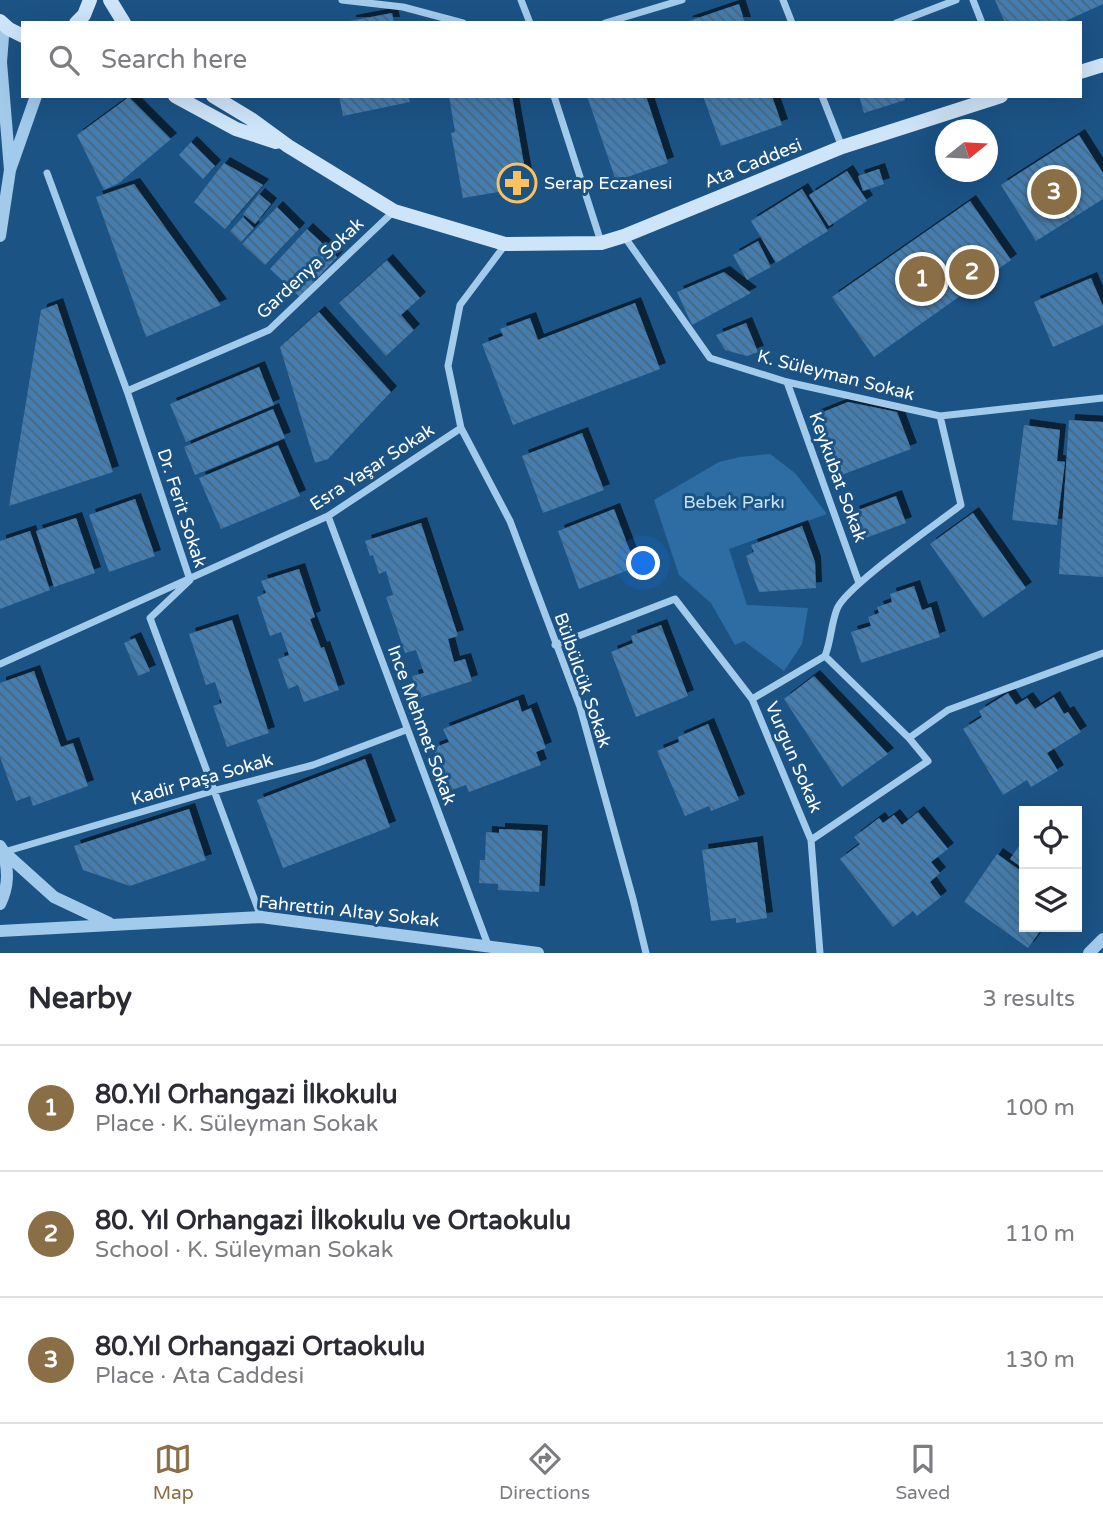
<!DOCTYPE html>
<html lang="en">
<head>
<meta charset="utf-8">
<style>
  body { margin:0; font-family:"Varela Round",sans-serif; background:#f2f2f3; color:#2b2b33 }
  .controls { position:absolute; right:21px; bottom:21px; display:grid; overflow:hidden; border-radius:0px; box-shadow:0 7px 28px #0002 }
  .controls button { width:63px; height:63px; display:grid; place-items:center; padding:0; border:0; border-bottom:2px solid #e1e1e2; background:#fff; color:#2b2b33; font:35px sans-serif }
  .compass { position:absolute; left:935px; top:119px; width:63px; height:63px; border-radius:50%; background:#fff; box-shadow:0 7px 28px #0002; rotate:72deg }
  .you { position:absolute; left:644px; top:564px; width:24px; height:24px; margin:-18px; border:5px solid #fff; border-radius:50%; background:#1a73e8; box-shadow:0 0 0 10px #1a73e833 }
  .badge { display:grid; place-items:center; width:46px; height:46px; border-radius:50%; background:#8a6e46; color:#fff; font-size:23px; font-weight:700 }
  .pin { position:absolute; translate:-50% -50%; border:4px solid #fff; box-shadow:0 2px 7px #0006 }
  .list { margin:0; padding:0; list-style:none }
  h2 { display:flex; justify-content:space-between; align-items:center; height:91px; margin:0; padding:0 28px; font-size:30px }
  h2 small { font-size:23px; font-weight:400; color:#7c7c81 }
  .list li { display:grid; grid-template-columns:46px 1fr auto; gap:21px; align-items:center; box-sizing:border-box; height:126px; padding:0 28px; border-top:2px solid #e1e1e2 }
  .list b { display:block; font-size:26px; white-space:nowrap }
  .list p { margin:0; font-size:23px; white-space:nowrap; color:#7c7c81 }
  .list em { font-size:23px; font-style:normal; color:#7c7c81 }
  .icon { flex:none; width:38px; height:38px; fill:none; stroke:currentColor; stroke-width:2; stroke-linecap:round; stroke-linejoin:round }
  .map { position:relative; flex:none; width:1103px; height:953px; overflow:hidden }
  .search { position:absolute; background:#fff; box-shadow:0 7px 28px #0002; left:21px; right:21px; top:21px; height:77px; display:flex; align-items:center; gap:18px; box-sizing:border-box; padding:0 24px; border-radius:0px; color:#7c7c81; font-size:26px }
  .sheet { height:469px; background:#fff }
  nav { display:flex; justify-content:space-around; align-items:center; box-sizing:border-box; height:98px; border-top:2px solid #e1e1e2; background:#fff; font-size:19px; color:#7c7c81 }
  nav a { display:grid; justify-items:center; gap:4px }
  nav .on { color:#8a6e46 }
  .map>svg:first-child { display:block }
  .green { fill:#2e6da3 }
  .building { fill:url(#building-back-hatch); filter:url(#shadow) }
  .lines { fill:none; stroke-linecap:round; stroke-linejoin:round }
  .minor { stroke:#a2caeb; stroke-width:7 }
  .tertiary { stroke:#a2caeb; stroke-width:12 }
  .secondary { stroke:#cee4f8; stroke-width:14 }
  .labels { text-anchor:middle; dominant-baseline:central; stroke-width:6; stroke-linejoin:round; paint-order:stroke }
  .street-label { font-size:18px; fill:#fff; stroke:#1b5385 }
  .poi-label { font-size:18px; fill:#fff; stroke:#1b5385; text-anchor:start }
  .park-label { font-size:18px; fill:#c7e2f8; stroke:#1b5385 }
</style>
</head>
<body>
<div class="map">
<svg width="1103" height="953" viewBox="0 0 1103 953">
  <defs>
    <pattern id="building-back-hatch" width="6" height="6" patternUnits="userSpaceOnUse" patternTransform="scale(1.75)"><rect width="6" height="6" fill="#447dae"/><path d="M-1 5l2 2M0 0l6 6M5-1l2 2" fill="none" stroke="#486782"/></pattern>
    <filter id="shadow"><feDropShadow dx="6" dy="-6" stdDeviation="0" flood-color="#0009"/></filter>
  </defs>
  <rect width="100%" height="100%" fill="#1b5385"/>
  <!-- green -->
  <path class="green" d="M770,454L795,473L827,514L729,549L747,605L808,608L802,644L784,671L744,641L735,645L711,603L679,575L654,500L719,462L740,457Z"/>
  <!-- building -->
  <path class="building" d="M995,0H1103V4L1061,23H1005Z
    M739,4L745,23H687L686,22Z
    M392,13L394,23H350V21Z
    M339,96H408L410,102L343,116Z
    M449,96H512L528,187L463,198L451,133L455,132Z
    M587,96H646L668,163L616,181Z
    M703,96H772L782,125L721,146Z
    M859,96H904L905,100L864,113Z
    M129,97L171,139L119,183L104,190L77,135Z
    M1079,135L1103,173V199L1036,241L1001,185Z
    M191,142L215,166L203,179L179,155Z
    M224,163L263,185L225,229L194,202Z
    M879,169L884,184L863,191L858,176Z
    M847,171L867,201L829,226L809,195Z
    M134,184L221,305L146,337L96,197Z
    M802,189L828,231L776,263L751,221Z
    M259,194L271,204L255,224L243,214Z
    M970,201L1011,260L874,357L832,297Z
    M277,207L299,229L265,265L242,244Z
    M243,217L254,228L241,242L230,231Z
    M307,229L337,257L300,297L270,269Z
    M758,241L771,267L747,280L733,255Z
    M387,260L420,298L401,315L414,330L386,356L339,303Z
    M724,272L751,293L692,325L677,292Z
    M1091,278L1103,306V325L1053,347L1034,302Z
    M635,303L660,369L513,425L482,344L503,336L500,329L530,318L538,340Z
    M57,304L113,472L9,506L41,310Z
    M319,312L391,392L328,459L315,463L280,347Z
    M746,323L758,352L747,356L725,350L716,335Z
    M259,367L274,405L186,442L170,404Z
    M848,402L897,412L911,449L836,477L813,416Z
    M273,409L285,438L195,475L184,447Z
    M1069,420L1103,422V577L1059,574Z
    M1024,425L1060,430L1057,461L1065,462L1057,525L1012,520Z
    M582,433L604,490L543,513L522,456Z
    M278,445L300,496L221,529L199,478Z
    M896,496L906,523L863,539L853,512Z
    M135,499L155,556L109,572L89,515Z
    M614,509L636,567L579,589L558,531Z
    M973,513L1026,588L983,618L930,544Z
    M76,518L95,573L54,587L36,531Z
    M421,523L458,636L448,639L454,662L465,659L472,681L419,698L412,676L424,673L416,650L405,653L386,597L393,595L386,571L379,574L373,555L370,556L365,541Z
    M802,526L815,562L816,588L759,592L746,556L754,552L751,545Z
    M30,531L50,590L0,609V541Z
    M299,569L315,617L310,619L321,648L324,647L339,690L304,702L298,685L288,689L278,659L289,655L281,632L270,636L257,597L266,593L261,581Z
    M914,586L922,610L931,607L940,637L861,663L851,632L871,626L868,617L879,613L877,607L892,602L890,594Z
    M232,620L269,733L227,747L213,706L222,703L215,682L206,685L189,634Z
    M661,625L688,696L636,717L611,652L633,643L631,636Z
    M135,638L150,671L138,676L124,643Z
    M34,671L61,747L73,743L88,786L33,806L30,796L16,801L0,757V683Z
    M814,676L888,754L842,787L784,699Z
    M1008,693L1016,705L1027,698L1035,709L1054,697L1064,714L1068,712L1081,732L1047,753L1058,771L1031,787L1027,780L1003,795L963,729L982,717L979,711Z
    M518,700L522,712L531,708L546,748L536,752L541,765L469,792L466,785L449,791L433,748L449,742L443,729Z
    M708,724L739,800L711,811L709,806L685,816L657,751L679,742L678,737Z
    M365,759L390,827L283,868L257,800Z
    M189,809L206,860L130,886L83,870L74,846Z
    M918,812L948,849L931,862L940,873L930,882L941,897L917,916L913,911L893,927L840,859L860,844L854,837L879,818L883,823L894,815L902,825Z
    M499,829L542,831L539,892L498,890V884L479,883L480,860H485L486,832L499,833Z
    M1024,839V869L1010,859Z
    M757,842L767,918L736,923V918L711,921L702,850Z
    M997,854L1024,873V927H1043L1028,948L964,902Z"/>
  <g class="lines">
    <!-- minor -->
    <path class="minor" d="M342,0L403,7L463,23
      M521,0L530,23
      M783,0L792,23
      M973,0L982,23
      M605,23L682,0
      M896,23L956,0
      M554,96L601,242
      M822,96L842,147
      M47,173L127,391L190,580L150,618L261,917
      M624,236L710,358L787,382L940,416L1103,398
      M787,382L859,583
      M127,391L269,330L394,211
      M940,416L961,505C938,523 845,587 837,609C831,624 831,641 825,656L909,738L948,710L1103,653
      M461,428L510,521L580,707L633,899L646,953
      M328,516L488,945
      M555,645L675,599L752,699L811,840L820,953
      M0,664L328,516L461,428L448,366L460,305L505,245
      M752,699L825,656
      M811,840L928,761L909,738
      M4,852L213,791L313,765L406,730"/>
    <!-- tertiary -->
    <path class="tertiary" d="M4,24L1,62L10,170
      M0,236L10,170L36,96
      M0,846L4,852L54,897L109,923
      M0,904C9,886 8,871 4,853
      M0,931L261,917L538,953
      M1089,953L1103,939"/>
    <!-- secondary -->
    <path class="secondary" d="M110,0L124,23
      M0,21L9,29L23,36
      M76,23L84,15L90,0
      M1080,72L1103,65
      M175,96L236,129L276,142
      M213,96L251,119L288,146L394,211L505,244L601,243L624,236L842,147L1001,96"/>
  </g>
  <!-- icons -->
  <defs>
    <symbol id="pharmacy-ring" viewBox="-11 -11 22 22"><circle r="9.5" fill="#1b5385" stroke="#fdc05e" stroke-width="1.5"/><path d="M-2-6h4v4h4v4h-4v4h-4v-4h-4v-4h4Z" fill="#fdc05e"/></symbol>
  </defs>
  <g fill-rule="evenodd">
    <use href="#pharmacy-ring" x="495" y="161" width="44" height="44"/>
  </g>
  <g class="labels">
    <!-- street labels -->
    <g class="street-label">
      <text transform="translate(753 163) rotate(-22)">Ata Caddesi</text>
      <text transform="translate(310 268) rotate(-43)">Gardenya Sokak</text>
      <text transform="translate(836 375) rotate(14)">K. Süleyman Sokak</text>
      <text transform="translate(372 467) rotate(-33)">Esra Yaşar Sokak</text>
      <text transform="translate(838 477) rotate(70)">Keykubat Sokak</text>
      <text transform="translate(182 508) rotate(72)">Dr. Ferit Sokak</text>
      <text transform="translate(583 680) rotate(71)">Bülbülcük Sokak</text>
      <text transform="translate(422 725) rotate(70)">Ince Mehmet Sokak</text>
      <text transform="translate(794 757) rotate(67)">Vurgun Sokak</text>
      <text transform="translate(202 779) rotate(-16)">Kadir Paşa Sokak</text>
      <text transform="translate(349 911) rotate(6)">Fahrettin Altay Sokak</text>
    </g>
    <!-- poi labels -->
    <g class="poi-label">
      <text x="544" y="183">Serap Eczanesi</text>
    </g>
    <!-- park labels -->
    <g class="park-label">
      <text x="734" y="502">Bebek Parkı</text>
    </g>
  </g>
</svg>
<div class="controls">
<button><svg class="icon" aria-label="locate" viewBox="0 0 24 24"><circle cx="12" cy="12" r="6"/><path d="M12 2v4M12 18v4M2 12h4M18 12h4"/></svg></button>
<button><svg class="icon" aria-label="layers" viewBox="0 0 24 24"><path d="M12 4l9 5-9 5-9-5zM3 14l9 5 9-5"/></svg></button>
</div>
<svg class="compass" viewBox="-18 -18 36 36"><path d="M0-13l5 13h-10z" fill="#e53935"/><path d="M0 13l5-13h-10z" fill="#7c7c81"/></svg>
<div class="you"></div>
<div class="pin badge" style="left:922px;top:279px">1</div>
<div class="pin badge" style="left:972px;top:272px">2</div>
<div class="pin badge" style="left:1054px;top:192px">3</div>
<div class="search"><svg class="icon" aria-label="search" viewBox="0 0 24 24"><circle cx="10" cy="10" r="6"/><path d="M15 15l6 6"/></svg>Search here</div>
</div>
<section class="sheet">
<h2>Nearby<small>3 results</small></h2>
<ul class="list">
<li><span class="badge">1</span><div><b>80.Yıl Orhangazi İlkokulu</b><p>Place · K. Süleyman Sokak</p></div><em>100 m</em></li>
<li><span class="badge">2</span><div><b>80. Yıl Orhangazi İlkokulu ve Ortaokulu</b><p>School · K. Süleyman Sokak</p></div><em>110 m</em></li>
<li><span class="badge">3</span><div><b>80.Yıl Orhangazi Ortaokulu</b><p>Place · Ata Caddesi</p></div><em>130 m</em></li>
</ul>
</section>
<nav>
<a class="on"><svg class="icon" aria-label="map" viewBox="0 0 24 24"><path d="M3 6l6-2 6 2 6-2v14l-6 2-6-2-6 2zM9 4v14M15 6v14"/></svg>Map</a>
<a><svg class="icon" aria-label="directions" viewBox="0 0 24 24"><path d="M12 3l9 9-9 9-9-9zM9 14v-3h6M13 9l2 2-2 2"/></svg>Directions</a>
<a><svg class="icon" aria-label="saved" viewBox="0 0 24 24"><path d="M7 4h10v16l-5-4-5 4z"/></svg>Saved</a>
</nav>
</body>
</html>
